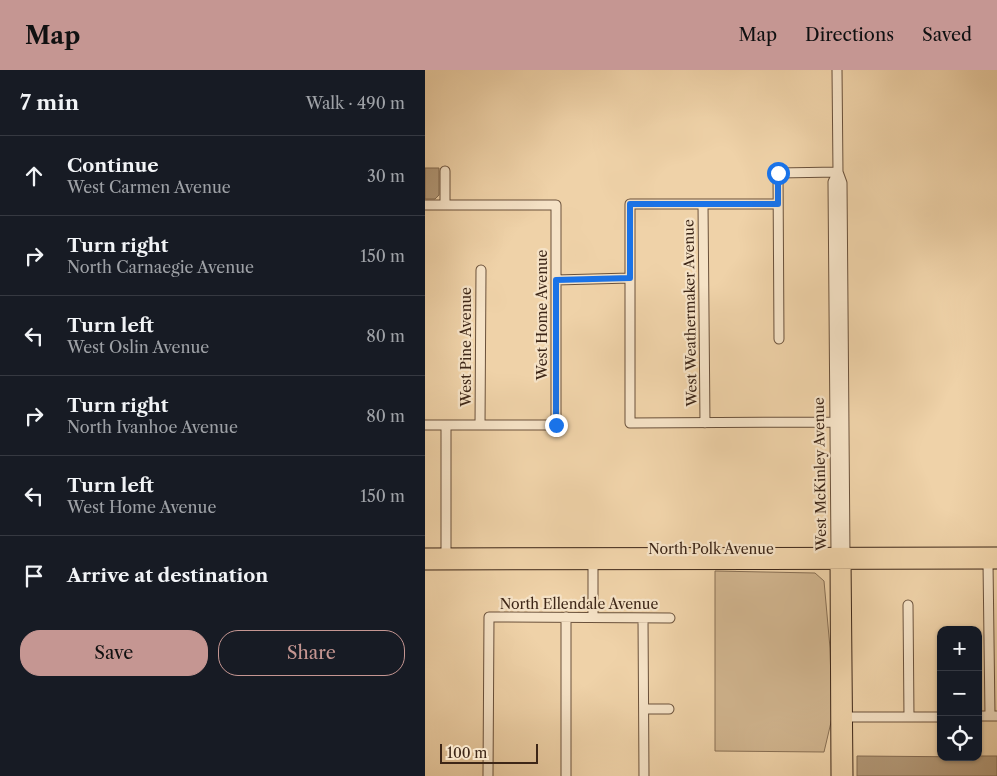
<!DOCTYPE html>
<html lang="en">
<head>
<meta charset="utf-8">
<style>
  body { margin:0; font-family:"Libre Caslon Text",serif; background:#20242c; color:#f1f3f6 }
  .controls { position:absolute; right:15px; bottom:15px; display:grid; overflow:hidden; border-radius:10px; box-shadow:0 1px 4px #0004 }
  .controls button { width:45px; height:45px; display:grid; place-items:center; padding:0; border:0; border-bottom:1px solid #363941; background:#171b24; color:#f1f3f6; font:25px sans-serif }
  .scale { position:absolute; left:15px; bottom:12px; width:98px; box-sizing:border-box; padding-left:5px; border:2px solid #3d2617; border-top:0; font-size:14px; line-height:18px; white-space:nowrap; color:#3d2617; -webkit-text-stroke:4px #f5e2c6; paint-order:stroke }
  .stop { position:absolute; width:15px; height:15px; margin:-11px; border:4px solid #1a73e8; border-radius:50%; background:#fff }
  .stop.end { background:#1a73e8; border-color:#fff; box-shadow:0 1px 5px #0008 }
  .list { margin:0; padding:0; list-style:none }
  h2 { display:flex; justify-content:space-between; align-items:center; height:65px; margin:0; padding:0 20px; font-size:21px }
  h2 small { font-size:16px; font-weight:400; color:#9ea1a6 }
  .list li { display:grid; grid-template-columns:32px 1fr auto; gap:15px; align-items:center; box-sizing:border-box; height:80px; padding:0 20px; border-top:1px solid #363941 }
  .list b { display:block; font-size:19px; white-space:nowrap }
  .list p { margin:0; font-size:16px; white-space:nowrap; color:#9ea1a6 }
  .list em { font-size:16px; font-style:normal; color:#9ea1a6 }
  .actions { display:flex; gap:10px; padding:15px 20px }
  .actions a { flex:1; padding:11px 0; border:1px solid #c59692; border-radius:20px; text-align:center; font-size:18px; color:#c59692 }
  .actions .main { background:#c59692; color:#111 }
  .icon { flex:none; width:28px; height:28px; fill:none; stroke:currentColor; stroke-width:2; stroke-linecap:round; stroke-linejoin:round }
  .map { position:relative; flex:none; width:572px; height:706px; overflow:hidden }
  header { display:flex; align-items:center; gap:30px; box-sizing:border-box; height:70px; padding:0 25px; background:#c59692; color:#111 }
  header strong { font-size:24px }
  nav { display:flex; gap:28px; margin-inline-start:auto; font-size:18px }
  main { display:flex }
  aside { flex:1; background:#171b24 }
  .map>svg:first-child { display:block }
  .green { fill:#d1b58f; stroke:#876e53 }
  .water { fill:#b29877; stroke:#836a51 }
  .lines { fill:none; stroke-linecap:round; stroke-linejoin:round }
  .minor-casing { stroke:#6a513b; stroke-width:11 }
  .major-casing { stroke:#3d2617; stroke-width:13 }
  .minor { stroke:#f5e2c6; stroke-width:9 }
  .major { stroke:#efd2a8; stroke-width:11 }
  .route { stroke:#1a73e8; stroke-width:6 }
  .labels { text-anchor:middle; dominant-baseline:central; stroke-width:4.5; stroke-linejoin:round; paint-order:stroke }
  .street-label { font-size:14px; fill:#3d2617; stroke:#f5e2c6 }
</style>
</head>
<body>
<header>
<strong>Map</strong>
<nav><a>Map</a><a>Directions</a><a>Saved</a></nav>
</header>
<main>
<aside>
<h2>7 min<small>Walk · 490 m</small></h2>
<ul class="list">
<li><svg class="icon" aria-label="ahead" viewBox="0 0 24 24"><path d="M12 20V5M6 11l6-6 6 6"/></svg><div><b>Continue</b><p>West Carmen Avenue</p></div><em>30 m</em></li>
<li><svg class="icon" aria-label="right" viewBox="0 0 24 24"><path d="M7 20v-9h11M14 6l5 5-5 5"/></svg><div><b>Turn right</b><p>North Carnaegie Avenue</p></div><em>150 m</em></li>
<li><svg class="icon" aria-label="left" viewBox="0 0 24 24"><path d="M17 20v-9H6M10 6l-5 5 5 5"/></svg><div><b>Turn left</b><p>West Oslin Avenue</p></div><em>80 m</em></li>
<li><svg class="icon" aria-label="right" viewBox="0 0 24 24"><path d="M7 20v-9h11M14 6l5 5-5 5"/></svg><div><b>Turn right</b><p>North Ivanhoe Avenue</p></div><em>80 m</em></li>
<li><svg class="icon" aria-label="left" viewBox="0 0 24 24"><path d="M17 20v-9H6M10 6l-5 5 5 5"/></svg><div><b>Turn left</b><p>West Home Avenue</p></div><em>150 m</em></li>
<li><svg class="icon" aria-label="arrive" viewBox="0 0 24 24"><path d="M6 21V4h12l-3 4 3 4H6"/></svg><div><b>Arrive at destination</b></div></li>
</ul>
<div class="actions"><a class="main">Save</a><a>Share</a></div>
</aside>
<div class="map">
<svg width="572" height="706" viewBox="0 0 572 706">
  <rect width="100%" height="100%" fill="#efd2a8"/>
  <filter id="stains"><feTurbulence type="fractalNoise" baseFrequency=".004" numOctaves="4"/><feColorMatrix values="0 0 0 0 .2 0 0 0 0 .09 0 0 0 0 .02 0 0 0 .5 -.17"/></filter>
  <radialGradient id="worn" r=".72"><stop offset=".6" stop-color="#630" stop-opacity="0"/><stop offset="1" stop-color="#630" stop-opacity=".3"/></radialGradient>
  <!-- green -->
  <path class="green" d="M290,501L390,503L399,511L405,578L407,648L399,682L290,681Z"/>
  <!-- water -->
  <path class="water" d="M0,98H14V125L10,129H0Z
    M432,686L553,687V686H572V706H432Z"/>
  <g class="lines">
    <defs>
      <path id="minor" d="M412,0L413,102L417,113L420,484
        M20,101V135
        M278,134L280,353
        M353,134H205V353L409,352
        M0,135H131V355H0
        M131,210L205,208
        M354,269L353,103L413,102
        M21,355V489
        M55,355L56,200
        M411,484L408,112L413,102
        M563,493L565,646
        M168,495V547
        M483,535L484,647
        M218,548L219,706
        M219,639H244
        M553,646H572
        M421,647H516
        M63,706L64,547L245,548
        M141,706V547"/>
      <path id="major" d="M0,484L572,483
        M411,485L412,706
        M420,488L422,706
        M0,494L572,493"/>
    </defs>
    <!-- minor casing -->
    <use href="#minor" class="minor-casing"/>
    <!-- major casing -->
    <use href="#major" class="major-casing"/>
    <!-- minor -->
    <use href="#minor" class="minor"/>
    <!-- major -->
    <use href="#major" class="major"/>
  </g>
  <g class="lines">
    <!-- route -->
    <path class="route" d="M131,355V210L205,208V134H353V103"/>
  </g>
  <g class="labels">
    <!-- street labels -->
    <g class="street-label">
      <text transform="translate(265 243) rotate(-91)">West Weathermaker Avenue</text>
      <text transform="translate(117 245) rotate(-90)">West Home Avenue</text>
      <text transform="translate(41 277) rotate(-90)">West Pine Avenue</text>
      <text transform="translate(395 404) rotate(-91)">West McKinley Avenue</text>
      <text x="286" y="479">North Polk Avenue</text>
      <text x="154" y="534">North Ellendale Avenue</text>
    </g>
  </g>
  <rect width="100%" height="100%" filter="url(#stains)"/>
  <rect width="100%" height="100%" fill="url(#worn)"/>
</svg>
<div class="controls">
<button>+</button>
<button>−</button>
<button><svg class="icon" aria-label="locate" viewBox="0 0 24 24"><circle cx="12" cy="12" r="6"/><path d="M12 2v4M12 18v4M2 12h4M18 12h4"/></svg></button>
</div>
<div class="scale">100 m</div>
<div class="stop" style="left:353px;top:103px"></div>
<div class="stop end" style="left:131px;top:355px"></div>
</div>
</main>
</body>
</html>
